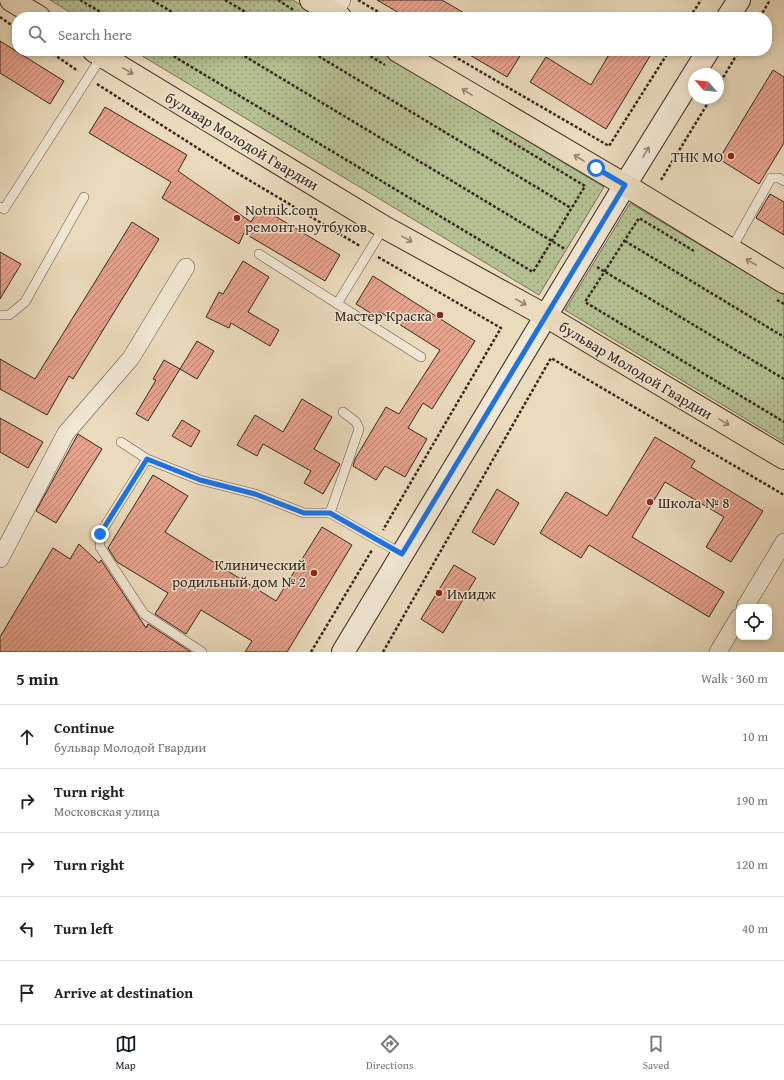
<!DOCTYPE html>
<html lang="en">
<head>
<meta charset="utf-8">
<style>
  body { margin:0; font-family:"Gentium Book Plus",serif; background:#f6f6f6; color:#202124 }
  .controls { position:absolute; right:12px; bottom:12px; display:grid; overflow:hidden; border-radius:8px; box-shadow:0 2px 6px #0003 }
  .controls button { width:36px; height:36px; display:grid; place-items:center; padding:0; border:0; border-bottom:1px solid #e0e0e0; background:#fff; color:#202124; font:20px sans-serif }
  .compass { position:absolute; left:688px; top:68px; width:36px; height:36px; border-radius:50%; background:#fff; box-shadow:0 2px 6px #0003; rotate:297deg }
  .stop { position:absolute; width:12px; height:12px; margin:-9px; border:3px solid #1a73e8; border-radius:50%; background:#fff }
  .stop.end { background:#1a73e8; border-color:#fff; box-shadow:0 1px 4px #0008 }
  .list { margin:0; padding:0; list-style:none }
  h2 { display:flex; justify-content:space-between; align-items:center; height:52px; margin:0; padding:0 16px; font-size:17px }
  h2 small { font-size:13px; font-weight:400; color:#757577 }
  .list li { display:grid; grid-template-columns:26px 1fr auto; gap:12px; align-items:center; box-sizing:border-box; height:64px; padding:0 16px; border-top:1px solid #e0e0e0 }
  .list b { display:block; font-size:15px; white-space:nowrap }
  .list p { margin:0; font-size:13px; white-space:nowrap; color:#757577 }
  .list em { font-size:13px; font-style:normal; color:#757577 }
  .icon { flex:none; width:22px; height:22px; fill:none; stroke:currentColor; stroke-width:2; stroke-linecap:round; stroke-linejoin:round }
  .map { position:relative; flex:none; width:784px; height:652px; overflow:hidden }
  .search { position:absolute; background:#fff; box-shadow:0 2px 6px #0003; left:12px; right:12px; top:12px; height:44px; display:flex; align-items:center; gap:10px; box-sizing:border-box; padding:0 14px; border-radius:16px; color:#757577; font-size:15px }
  .sheet { height:372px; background:#fff }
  nav { display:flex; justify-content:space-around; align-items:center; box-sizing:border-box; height:56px; border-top:1px solid #e0e0e0; background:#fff; font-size:11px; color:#757577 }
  nav a { display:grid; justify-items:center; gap:2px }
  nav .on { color:#111827 }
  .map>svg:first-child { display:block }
  .park { fill:url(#park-dots); stroke:#767458 }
  .building { fill:url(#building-hatch); stroke:#37271e }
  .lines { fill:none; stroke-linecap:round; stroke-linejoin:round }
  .service-casing { stroke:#645446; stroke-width:10 }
  .minor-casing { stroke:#645446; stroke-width:18 }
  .secondary-casing { stroke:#37271e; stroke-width:24 }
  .primary-casing { stroke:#37271e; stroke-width:24 }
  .path { stroke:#37271e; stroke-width:2.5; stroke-dasharray:3 2; stroke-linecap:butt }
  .service { stroke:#f2e8d4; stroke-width:9 }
  .minor { stroke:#f2e8d4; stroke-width:17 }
  .secondary { stroke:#f2e8d4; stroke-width:22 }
  .primary { stroke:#ebdbbd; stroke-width:22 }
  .oneway { stroke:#91816e }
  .oneway2 { stroke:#948879 }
  .route { stroke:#1a73e8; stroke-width:5 }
  .poi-dot { fill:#8f2418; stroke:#f2e8d4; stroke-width:1.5 }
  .labels { text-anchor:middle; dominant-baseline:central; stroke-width:3; stroke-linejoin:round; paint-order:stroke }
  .street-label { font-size:15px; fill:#37271e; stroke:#f2e8d4 }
  .poi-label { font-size:15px; fill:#37271e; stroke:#f2e8d4; text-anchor:end }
</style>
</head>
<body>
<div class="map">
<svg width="784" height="652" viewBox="0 0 784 652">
  <defs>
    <pattern id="park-dots" width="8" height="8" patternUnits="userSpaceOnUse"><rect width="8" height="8" fill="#b5c193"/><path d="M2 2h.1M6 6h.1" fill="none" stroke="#949d77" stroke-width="1.8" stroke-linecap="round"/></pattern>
    <pattern id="building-hatch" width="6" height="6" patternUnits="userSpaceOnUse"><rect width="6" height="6" fill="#e6a38e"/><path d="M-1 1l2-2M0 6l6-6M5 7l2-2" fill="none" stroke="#bb8573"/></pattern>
  </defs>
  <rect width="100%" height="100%" fill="#ebdbbd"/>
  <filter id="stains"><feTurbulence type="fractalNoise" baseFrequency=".005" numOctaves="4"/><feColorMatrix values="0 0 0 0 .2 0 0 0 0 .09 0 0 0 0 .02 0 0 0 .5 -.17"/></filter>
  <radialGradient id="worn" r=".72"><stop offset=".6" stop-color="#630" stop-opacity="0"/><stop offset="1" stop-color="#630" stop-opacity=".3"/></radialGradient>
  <!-- park -->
  <path class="park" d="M50,0H293L321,17H78Z
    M134,51H378L604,187L539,295Z
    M630,203L784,295V442L565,310Z"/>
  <!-- building -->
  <path class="building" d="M377,0H442L471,17H406Z
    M0,41L64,81L50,104L0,73Z
    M463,51H523L507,77Z
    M611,51H653L606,129L530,82L546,57L591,85Z
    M773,70L784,77V143L759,184L719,159Z
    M105,107L187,155L178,171L251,222L260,207L340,255L325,281L244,233L239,244L162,198L171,182L89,133Z
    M770,194L784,202V235L756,218Z
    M132,222L159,239L73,379L69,376L47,415L0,389V359L35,379Z
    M0,252L21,264L0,299Z
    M243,261L269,277L248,312L279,330L270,346L231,323L229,328L206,317L219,292L223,294Z
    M373,276L475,341L432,409L423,403L408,428L427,439L405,477L385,466L376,480L353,466L355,459L386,407L399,414L440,350L380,312L377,317L356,304Z
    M197,341L214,351L197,379L180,369Z
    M164,360L180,369L148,421L136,414L156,380L153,379Z
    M302,399L332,417L314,449L340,464L323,494L304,483L311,471L263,444L257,456L237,445L255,415L283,432Z
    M0,418L43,442L28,468L0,452Z
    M182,420L200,431L191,447L172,436Z
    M78,434L102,449L56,523L36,511Z
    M655,437L695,461L691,467L763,511L731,562L706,547L724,517L665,482L632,537L724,592L709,617L589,545L581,558L540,533L566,492L607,516Z
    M153,475L188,496L165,532L276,601L322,527L352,545L287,652H245L252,641L201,610L186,634L155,614L168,593L117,562L108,548Z
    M497,489L519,503L494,545L472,532Z
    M79,544L99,563L101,560L146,628L148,624L191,652H0V637L53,548L70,559Z
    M454,565L476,578L443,633L421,619Z"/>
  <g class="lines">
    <defs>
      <path id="service" d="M0,207L4,209L102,56
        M731,250L771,178H779L784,181
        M259,254L421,357
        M337,304L384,227
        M0,315H9L25,302L84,197
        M121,442L147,459L200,480L255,494L304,513H330L402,554
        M147,459L100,534V547L144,614L202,652
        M330,513L359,429L356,422L343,412"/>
      <path id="minor" d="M334,13L342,0
        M0,559L66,433L131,358L186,267
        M745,607L784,542
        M718,652L739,617"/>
      <path id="secondary" d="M728,17L739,0
        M343,652L625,185L708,51"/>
      <path id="primary" d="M11,0L39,17
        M311,0L340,17
        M94,51L384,227L546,316L784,458
        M398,51L625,185L784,282"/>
    </defs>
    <!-- service casing -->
    <use href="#service" class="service-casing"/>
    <!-- minor casing -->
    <use href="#minor" class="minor-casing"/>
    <!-- secondary casing -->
    <use href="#secondary" class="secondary-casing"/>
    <!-- primary casing -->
    <use href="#primary" class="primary-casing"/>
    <!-- path -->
    <path class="path" d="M80,0L109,17
      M152,0L180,17
      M225,0L254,17
      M278,0L295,11
      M358,0L387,17
      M0,17L17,29
      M690,17L701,0
      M760,17L770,0
      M49,51L78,71
      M165,51L533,272L585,186L490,129
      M236,51L565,249
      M310,51L571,208
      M362,51L385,65
      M445,51L609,146L669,51
      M97,84L232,170L360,246
      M718,86L739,51
      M661,180L711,98
      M625,241L784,337
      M694,251L639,218L585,302L784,422
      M378,257L501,328L383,530
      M597,267L784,379
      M777,300L784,304
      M311,652L372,550
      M383,652L551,358L784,495"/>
    <!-- service -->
    <use href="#service" class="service"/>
    <!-- minor -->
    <use href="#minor" class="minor"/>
    <!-- secondary -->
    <use href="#secondary" class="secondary"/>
    <!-- primary -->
    <use href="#primary" class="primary"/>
  </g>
  <!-- one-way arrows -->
  <defs><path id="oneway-shaft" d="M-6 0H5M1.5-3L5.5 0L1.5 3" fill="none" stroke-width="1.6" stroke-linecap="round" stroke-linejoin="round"/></defs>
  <g class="oneway">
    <use href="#oneway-shaft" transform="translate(128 71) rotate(31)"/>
    <use href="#oneway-shaft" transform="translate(467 92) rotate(-149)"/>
    <use href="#oneway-shaft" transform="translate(579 158) rotate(-149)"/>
    <use href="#oneway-shaft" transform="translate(407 239) rotate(29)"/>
    <use href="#oneway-shaft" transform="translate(751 262) rotate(-149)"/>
    <use href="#oneway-shaft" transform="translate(521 302) rotate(29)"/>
    <use href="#oneway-shaft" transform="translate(724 422) rotate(31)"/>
  </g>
  <use class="oneway2" href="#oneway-shaft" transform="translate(646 152) rotate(-58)"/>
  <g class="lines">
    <!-- route -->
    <path class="route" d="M100,534L147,459L200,480L255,494L304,513H330L402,554L625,185L596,168"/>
  </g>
  <!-- markers -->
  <g class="poi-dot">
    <circle cx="731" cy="156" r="4"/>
    <circle cx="237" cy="218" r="4"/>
    <circle cx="440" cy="315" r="4"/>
    <circle cx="650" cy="502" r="4"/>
    <circle cx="314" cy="573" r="4"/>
    <circle cx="439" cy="593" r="4"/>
  </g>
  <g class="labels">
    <!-- street labels -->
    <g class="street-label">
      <text transform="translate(242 141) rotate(31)">бульвар Молодой Гвардии</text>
      <text transform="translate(636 370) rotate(31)">бульвар Молодой Гвардии</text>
    </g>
    <!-- poi labels -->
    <g class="poi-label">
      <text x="723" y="156">ТНК МО</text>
      <text x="245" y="209" text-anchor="start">Notnik.com<tspan x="245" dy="17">ремонт ноутбуков</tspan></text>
      <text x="432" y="315">Мастер Краска</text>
      <text x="658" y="502" text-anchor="start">Школа № 8</text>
      <text x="306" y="564">Клинический<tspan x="306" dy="17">родильный дом № 2</tspan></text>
      <text x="447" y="593" text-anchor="start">Имидж</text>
    </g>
  </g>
  <rect width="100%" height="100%" filter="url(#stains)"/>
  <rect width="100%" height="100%" fill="url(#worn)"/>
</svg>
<div class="controls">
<button><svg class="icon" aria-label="locate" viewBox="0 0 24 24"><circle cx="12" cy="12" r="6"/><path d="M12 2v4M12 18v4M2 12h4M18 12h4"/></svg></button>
</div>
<svg class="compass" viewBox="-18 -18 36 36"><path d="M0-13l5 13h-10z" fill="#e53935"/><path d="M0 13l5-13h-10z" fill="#757577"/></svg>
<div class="stop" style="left:596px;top:168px"></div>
<div class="stop end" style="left:100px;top:534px"></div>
<div class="search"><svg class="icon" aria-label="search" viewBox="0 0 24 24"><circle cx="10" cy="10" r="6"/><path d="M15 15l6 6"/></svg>Search here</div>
</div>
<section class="sheet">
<h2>5 min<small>Walk · 360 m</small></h2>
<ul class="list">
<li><svg class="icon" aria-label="ahead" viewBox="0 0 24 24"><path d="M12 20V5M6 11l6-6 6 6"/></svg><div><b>Continue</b><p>бульвар Молодой Гвардии</p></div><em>10 m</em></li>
<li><svg class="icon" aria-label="right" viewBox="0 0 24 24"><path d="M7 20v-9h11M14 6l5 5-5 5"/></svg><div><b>Turn right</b><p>Московская улица</p></div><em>190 m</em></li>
<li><svg class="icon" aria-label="right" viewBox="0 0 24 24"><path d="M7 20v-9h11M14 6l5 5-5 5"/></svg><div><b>Turn right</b></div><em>120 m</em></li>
<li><svg class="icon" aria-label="left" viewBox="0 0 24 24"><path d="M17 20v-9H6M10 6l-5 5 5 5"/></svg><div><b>Turn left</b></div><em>40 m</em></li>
<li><svg class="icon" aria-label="arrive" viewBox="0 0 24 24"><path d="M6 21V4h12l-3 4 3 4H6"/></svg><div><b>Arrive at destination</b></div></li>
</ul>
</section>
<nav>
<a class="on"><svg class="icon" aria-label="map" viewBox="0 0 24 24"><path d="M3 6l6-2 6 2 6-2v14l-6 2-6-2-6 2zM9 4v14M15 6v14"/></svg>Map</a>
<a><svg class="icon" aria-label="directions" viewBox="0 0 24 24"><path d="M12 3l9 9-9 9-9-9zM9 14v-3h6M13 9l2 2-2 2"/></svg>Directions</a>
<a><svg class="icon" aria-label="saved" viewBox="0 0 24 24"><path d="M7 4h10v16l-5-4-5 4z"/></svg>Saved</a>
</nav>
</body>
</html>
